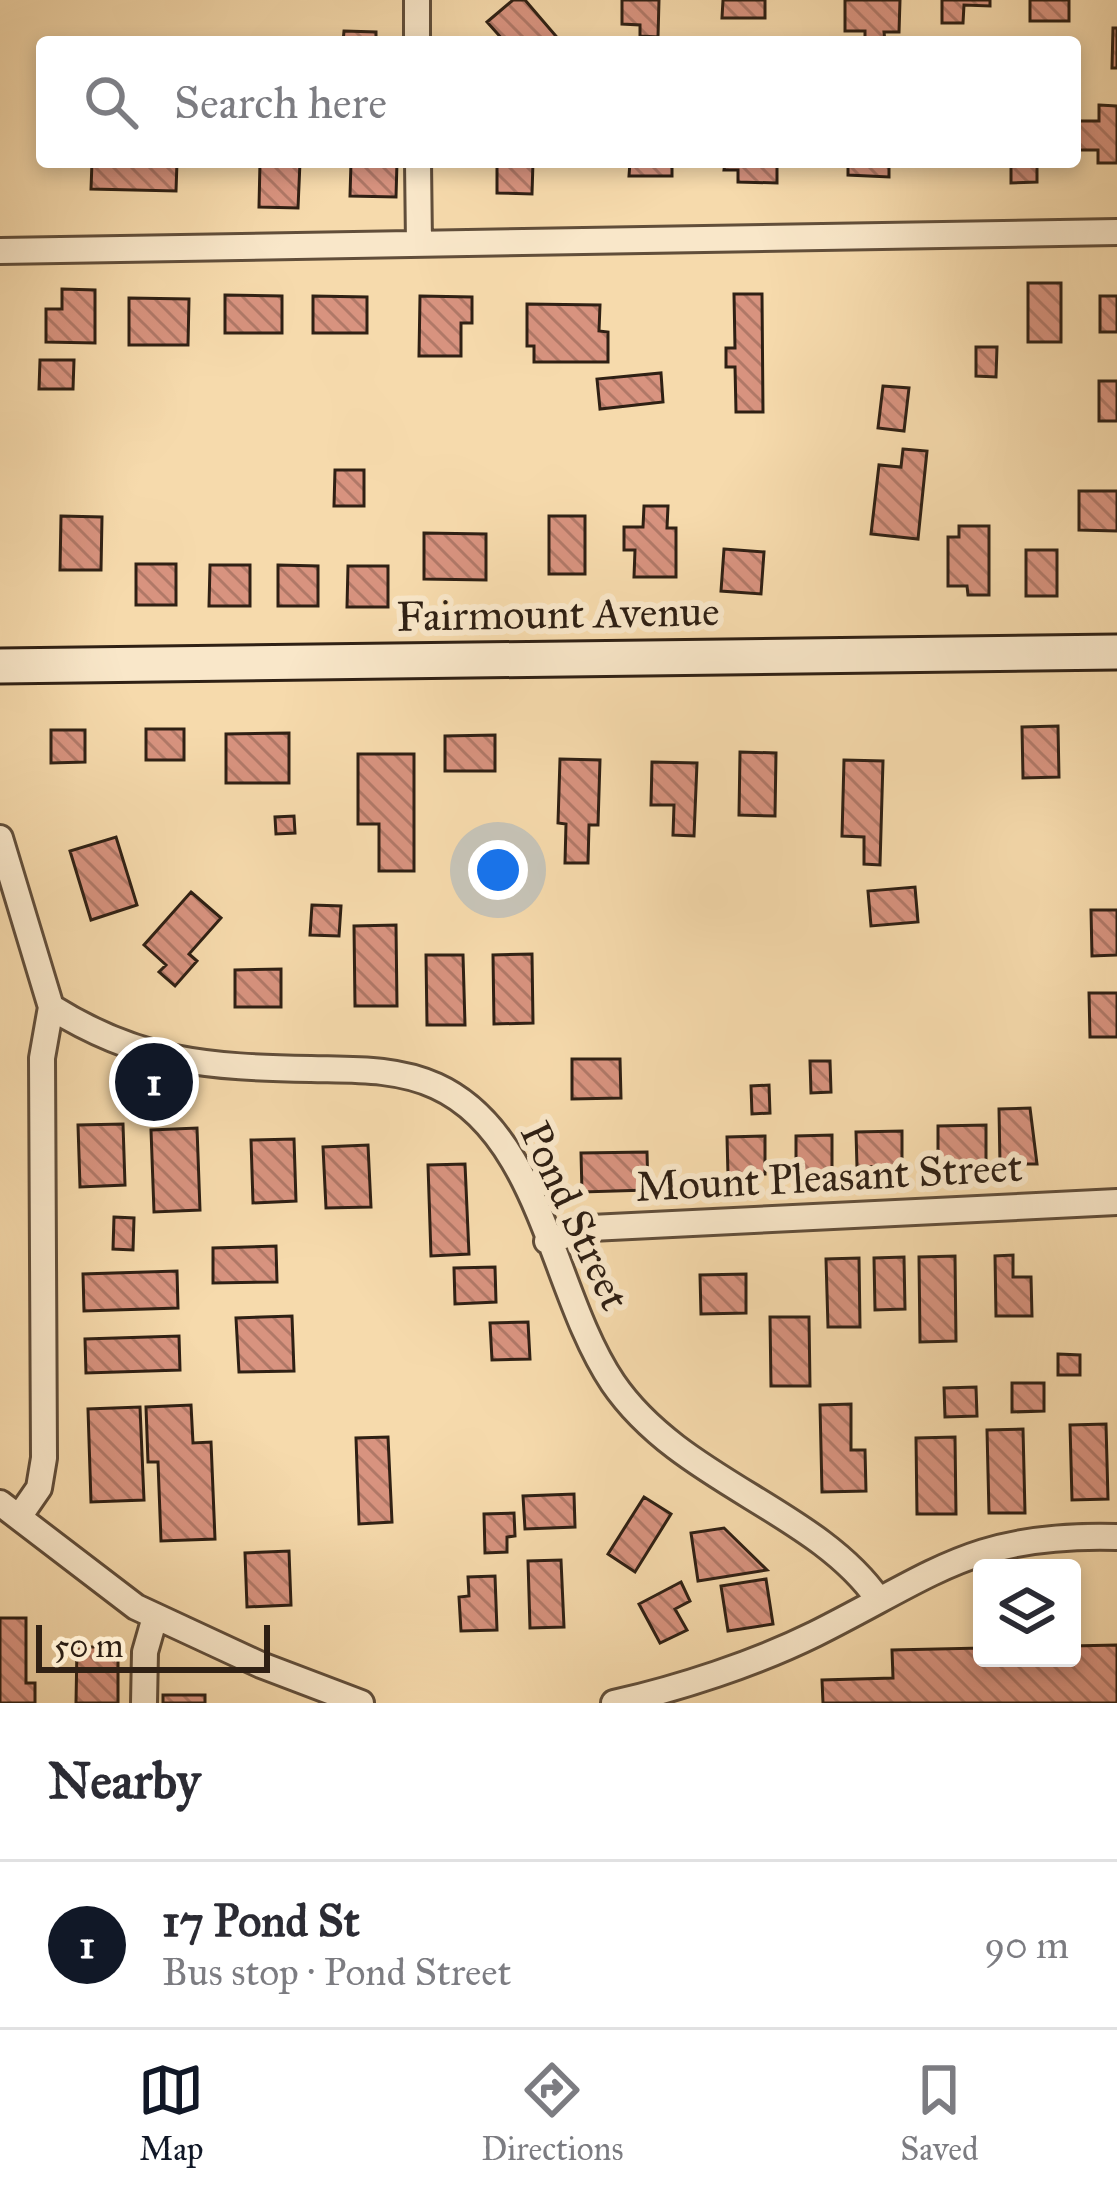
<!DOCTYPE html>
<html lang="en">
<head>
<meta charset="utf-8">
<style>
  body { margin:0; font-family:"IM FELL Great Primer",serif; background:#f7f7f7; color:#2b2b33 }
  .controls { position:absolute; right:36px; bottom:36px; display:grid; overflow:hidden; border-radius:12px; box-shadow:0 6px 18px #0003 }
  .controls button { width:108px; height:108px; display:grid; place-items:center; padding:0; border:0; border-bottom:3px solid #e1e1e2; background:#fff; color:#2b2b33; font:60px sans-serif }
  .scale { position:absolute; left:36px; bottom:30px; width:234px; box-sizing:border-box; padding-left:12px; border:6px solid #2f2014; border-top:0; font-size:33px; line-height:42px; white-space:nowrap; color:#2f2014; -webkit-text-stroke:9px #f9e7c9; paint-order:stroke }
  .you { position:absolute; left:498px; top:870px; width:42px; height:42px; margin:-30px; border:9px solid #fff; border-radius:50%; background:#1a73e8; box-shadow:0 0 0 18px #1a73e833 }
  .badge { display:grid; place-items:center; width:78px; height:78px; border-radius:50%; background:#111827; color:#fff; font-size:39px; font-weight:700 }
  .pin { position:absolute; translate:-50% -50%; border:6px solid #fff; box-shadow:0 3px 12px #0006 }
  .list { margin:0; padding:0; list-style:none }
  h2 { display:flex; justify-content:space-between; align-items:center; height:156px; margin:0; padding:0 48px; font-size:51px }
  h2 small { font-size:39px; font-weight:400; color:#7c7c81 }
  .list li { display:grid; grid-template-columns:78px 1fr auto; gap:36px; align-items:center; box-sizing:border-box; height:168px; padding:0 48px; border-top:3px solid #e1e1e2 }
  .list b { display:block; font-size:45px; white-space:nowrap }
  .list p { margin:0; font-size:39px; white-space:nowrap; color:#7c7c81 }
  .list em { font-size:39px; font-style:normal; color:#7c7c81 }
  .icon { flex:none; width:66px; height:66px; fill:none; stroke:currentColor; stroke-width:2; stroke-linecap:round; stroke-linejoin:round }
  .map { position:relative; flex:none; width:1117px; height:1703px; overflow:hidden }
  .search { position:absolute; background:#fff; box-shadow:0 6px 18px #0003; left:36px; right:36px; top:36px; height:132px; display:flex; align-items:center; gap:30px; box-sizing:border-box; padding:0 42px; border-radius:12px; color:#7c7c81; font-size:45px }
  .sheet { height:324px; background:#fff }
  nav { display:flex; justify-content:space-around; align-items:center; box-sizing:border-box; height:168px; border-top:3px solid #e1e1e2; background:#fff; font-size:33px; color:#7c7c81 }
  nav a { display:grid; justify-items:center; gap:6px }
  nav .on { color:#111827 }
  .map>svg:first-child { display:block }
  .building { fill:url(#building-back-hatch); stroke:#2f2014; stroke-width:3 }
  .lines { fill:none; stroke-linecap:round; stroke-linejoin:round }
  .street-casing { stroke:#614e3a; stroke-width:30 }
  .secondary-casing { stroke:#2f2014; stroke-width:39 }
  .street { stroke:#f9e7c9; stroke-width:24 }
  .secondary { stroke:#f9e7c9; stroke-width:33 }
  .labels { text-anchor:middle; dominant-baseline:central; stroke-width:12; stroke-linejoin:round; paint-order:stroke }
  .street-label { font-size:42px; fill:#2f2014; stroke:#f9e7c9 }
</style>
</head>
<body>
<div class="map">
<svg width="1117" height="1703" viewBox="0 0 1117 1703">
  <defs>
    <pattern id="building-back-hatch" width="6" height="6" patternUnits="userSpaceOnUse" patternTransform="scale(3)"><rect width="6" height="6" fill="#d8937f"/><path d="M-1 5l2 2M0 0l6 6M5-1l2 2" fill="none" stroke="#b07867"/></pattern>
  </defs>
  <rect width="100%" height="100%" fill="#f6daac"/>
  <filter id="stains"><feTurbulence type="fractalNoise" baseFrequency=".00167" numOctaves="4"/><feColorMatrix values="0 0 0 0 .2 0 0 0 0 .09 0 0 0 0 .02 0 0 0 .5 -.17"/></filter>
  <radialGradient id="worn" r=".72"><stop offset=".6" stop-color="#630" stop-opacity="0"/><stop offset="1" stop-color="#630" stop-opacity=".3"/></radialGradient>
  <!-- building -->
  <path class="building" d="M513,0H525L561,42H505L487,22Z
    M622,0H659L658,37L640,36V25L622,24Z
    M723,0H765V18H722Z
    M845,0H900L899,32H884L885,42H865V31H845Z
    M942,0H990V6L964,5L963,23H942Z
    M1030,0H1069V21H1030Z
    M1113,28H1117V68H1112Z
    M344,31L376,32V42H343Z
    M1099,105L1117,106V163H1098V150H1075V121H1099Z
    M92,162H177L176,191L91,189Z
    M260,162H300L298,208L259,207Z
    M351,162H397L396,197L350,196Z
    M497,162H533L532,194L497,193Z
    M630,162H672V176H629Z
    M725,162H777V183L738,182V170H724Z
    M848,162H889V177L848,175Z
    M1011,162H1037V182L1011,183Z
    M1028,283H1061V342H1028Z
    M62,289L95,290V343L46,342V309H62Z
    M734,294H762L763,412H736L735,367H726V348H735Z
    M225,295L282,296V333H225Z
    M313,296L367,297V333H313Z
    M420,296L472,297V323H461V356H419Z
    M1100,296H1117V332H1100Z
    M129,298L189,299L188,345H129Z
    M527,304L600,305L599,331L608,332V362H534V346H527Z
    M976,347H997L996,377L976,376Z
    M40,360H74L73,389H39Z
    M661,373L663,402L600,409L597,379Z
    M1099,381H1117V421H1099Z
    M883,386L909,388L904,431L878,428Z
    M903,449L927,451L918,539L871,534L879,465L901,467Z
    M335,470H364V506H334Z
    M1079,491H1117V531L1079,530Z
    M644,506H668L667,528H676V577H634L635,550H624V527H643Z
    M61,516L102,517L101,570H60Z
    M549,516H585V574H549Z
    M959,526H989V595H968L967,586H948V537H959Z
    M424,533L486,534V580L424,579Z
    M724,549L764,552L761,594L721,591Z
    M1026,550H1057V596H1026Z
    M136,564H176V605H136Z
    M210,565H250V606H209Z
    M278,565L318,566V606H278Z
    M348,566H388V607H347Z
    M1058,726L1059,777L1023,778L1022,727Z
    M146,729H184V760H146Z
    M51,730H85V762L51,763Z
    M289,733V783H226V734Z
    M495,735V771H445V736Z
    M740,752L776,753L775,816L739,815Z
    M358,754H414V871H379V824H358Z
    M560,759L600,760L598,825H589L588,863H565L566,824L558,823Z
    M844,760L883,761L880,865L864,864V837L842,836Z
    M652,762L697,763L694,836L673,835L674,805H651Z
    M294,816L295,833L276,834L275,817Z
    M116,837L137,905L91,920L70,851Z
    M915,887L918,922L871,926L868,891Z
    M191,892L221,918L189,954L197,961L175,986L159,972L166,965L144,945Z
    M312,905L341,906L339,936L310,935Z
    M1091,910H1117V955L1092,956Z
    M396,925L397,1006H355L354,926Z
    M532,954L533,1023L494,1024L493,955Z
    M426,955H463L465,1025H427Z
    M281,969V1007H235V970Z
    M1089,993H1117V1037H1090Z
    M572,1059H620L621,1098L572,1099Z
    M810,1061H830L831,1092L811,1093Z
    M769,1085L770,1113L752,1114L751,1086Z
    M1030,1108L1037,1164H1000L999,1109Z
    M123,1124L125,1185L80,1187L78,1125Z
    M986,1125V1165L938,1166V1126Z
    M197,1128L200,1210L154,1212L151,1130Z
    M902,1131V1166L857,1167L856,1132Z
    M832,1135V1173L796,1174V1136Z
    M765,1136V1174L728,1175L727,1137Z
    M294,1139L296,1201L253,1203L251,1140Z
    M368,1145L371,1207L326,1208L323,1147Z
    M647,1152L648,1190L582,1192L581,1153Z
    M465,1164L469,1254L431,1256L428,1165Z
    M114,1217L134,1218L133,1250L113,1249Z
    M276,1246L277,1282L213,1283V1248Z
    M1013,1255V1277H1031L1032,1316H996L995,1256Z
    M955,1256L956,1341L920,1342L919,1257Z
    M904,1257L905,1309L875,1310L874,1258Z
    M859,1258L860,1327H828L826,1259Z
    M495,1267L496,1302L455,1304L454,1268Z
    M177,1271L178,1308L84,1311L83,1274Z
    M746,1274V1313L701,1314L700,1275Z
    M292,1316L294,1371L239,1372L236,1318Z
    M770,1317H809L810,1386H771Z
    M528,1322L530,1359L492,1360L490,1323Z
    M179,1336L180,1370L86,1373L85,1339Z
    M1058,1354L1080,1355V1375H1058Z
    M1012,1383H1044V1411L1012,1412Z
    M976,1387L977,1416L945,1417L944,1388Z
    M851,1404V1450H865L866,1491L822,1492L820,1405Z
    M191,1405L193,1443L211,1442L215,1539L161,1541L158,1462H148L146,1407Z
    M140,1407L144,1500L91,1502L88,1409Z
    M1106,1424L1108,1499L1072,1500L1070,1425Z
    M1023,1429L1025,1513H989L987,1430Z
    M388,1437L392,1522L359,1524L356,1438Z
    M955,1437L956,1514H917L916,1438Z
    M574,1494L575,1527L525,1529L523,1496Z
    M644,1497L671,1514L635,1572L608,1554Z
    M514,1513L515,1536L507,1537V1552L485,1553L484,1514Z
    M724,1528L767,1570L698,1581L691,1533Z
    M289,1551L291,1605L247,1607L245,1553Z
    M561,1560L564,1627L530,1628L528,1561Z
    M495,1576L497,1630L461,1631L459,1597L469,1596L468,1577Z
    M766,1579L773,1624L728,1631L721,1586Z
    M681,1582L690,1601L675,1609L687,1630L660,1643L639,1604Z
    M0,1618H26V1683H35V1703H0Z
    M1117,1645V1703H823L822,1680L893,1678L892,1650L982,1648V1658H1072V1646Z
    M77,1647H118V1703H76Z
    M163,1695H205V1703H163Z"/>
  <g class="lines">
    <defs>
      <path id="street" d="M417,0V42
        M418,162L419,244
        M0,251L1117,232
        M0,838L51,1007L42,1058L44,1458L39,1488L19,1517
        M51,1007C140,1063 209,1067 311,1069C353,1070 396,1068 436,1086C542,1134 552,1293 613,1383C680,1481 816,1510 878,1599
        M547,1241L591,1228L1117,1202
        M0,1503L136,1607L261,1665L361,1703
        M144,1703L145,1652L155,1617
        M614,1703C680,1688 754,1664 815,1634C935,1574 974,1533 1117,1537"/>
      <path id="secondary" d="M0,666L1117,652"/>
    </defs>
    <!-- street casing -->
    <use href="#street" class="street-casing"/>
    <!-- secondary casing -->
    <use href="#secondary" class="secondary-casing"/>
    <!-- street -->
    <use href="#street" class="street"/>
    <!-- secondary -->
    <use href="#secondary" class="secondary"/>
  </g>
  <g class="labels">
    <!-- street labels -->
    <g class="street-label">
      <text transform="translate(558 614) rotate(-1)">Fairmount Avenue</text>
      <text transform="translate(829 1177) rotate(-3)">Mount Pleasant Street</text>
      <text transform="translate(575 1216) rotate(65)">Pond Street</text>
    </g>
  </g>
  <rect width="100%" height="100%" filter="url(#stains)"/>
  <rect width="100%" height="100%" fill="url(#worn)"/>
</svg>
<div class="controls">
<button><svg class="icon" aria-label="layers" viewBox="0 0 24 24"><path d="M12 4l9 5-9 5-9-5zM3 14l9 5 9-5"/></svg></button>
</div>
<div class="scale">50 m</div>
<div class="you"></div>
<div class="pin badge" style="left:154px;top:1082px">1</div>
<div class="search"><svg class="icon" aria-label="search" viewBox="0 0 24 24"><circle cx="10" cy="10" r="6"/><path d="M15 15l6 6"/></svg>Search here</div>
</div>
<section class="sheet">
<h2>Nearby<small></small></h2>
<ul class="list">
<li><span class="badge">1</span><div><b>17 Pond St</b><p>Bus stop · Pond Street</p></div><em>90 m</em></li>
</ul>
</section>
<nav>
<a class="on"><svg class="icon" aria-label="map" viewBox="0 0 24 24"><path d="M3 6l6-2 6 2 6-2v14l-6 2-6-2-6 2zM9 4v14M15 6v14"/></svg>Map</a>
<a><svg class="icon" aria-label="directions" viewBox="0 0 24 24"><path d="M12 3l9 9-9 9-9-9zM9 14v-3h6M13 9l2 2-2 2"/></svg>Directions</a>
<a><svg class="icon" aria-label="saved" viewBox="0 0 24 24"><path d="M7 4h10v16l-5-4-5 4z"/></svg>Saved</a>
</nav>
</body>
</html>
